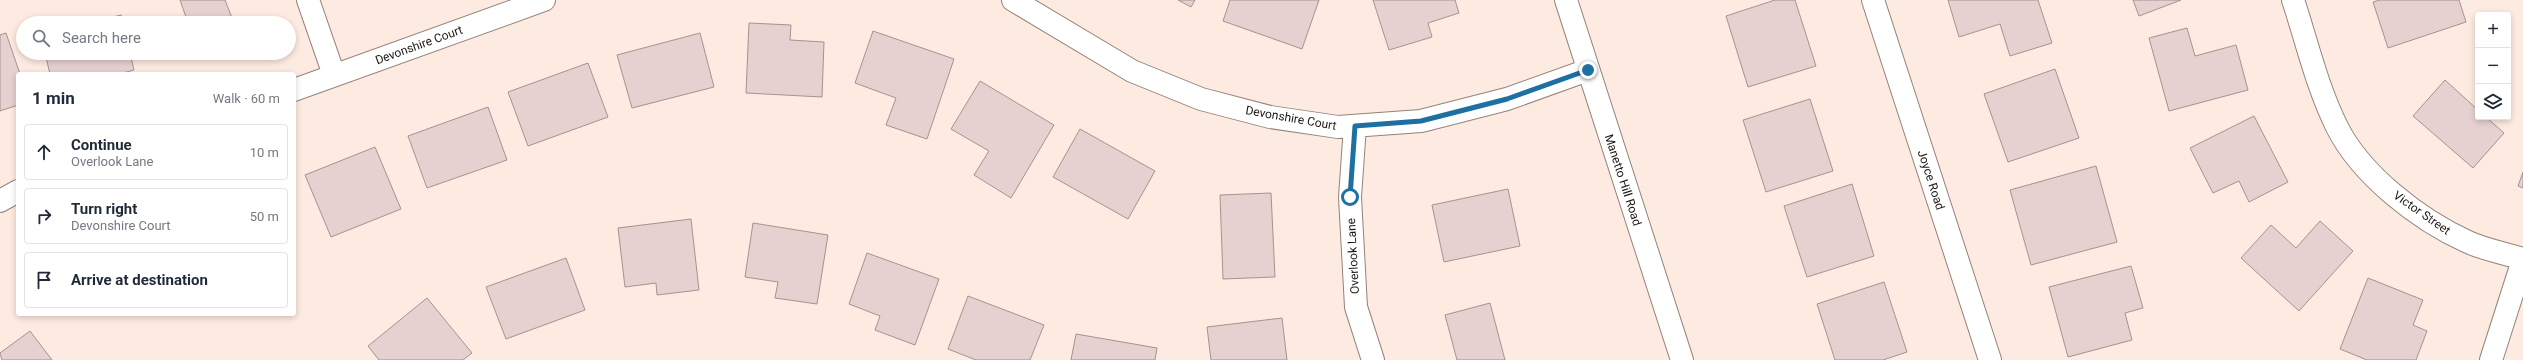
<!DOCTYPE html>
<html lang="en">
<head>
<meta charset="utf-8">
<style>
  body { margin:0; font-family:Roboto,sans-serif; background:#f6f6f7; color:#1f2937 }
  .controls { position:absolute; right:12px; top:12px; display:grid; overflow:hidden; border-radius:4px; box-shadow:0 2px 6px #0003 }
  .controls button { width:36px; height:36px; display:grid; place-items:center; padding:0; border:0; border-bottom:1px solid #e0e1e3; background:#fff; color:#1f2937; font:20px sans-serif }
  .stop { position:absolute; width:12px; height:12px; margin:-9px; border:3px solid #1d70a1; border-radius:50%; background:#fff }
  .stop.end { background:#1d70a1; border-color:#fff; box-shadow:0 1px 4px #0008 }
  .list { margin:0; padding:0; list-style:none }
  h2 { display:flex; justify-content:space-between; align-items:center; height:52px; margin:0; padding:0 16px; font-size:17px }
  h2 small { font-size:13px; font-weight:400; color:#747a83 }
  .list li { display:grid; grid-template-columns:26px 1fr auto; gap:12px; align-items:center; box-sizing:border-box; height:56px; margin:0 8px 8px; padding:0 8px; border:1px solid #e0e1e3; border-radius:4px }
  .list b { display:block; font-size:15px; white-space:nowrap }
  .list p { margin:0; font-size:13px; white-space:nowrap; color:#747a83 }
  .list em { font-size:13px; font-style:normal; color:#747a83 }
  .icon { flex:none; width:22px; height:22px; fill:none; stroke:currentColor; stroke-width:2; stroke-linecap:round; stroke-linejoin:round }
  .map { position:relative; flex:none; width:2523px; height:360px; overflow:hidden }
  .search { position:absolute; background:#fff; box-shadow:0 2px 6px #0003; left:16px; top:16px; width:280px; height:44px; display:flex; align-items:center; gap:10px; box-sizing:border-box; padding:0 14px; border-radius:22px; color:#747a83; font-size:15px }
  .panel { position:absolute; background:#fff; box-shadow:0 2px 6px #0003; left:16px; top:72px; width:280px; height:244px; border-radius:4px }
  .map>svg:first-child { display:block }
  .building { fill:#e6d0d0; stroke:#a69292 }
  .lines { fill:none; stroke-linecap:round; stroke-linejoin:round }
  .minor-casing { stroke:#94837a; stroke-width:24 }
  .secondary-casing { stroke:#94837a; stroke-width:24 }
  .minor { stroke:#fff; stroke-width:22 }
  .secondary { stroke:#fff; stroke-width:22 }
  .route { stroke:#1d70a1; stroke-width:5 }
  .labels { text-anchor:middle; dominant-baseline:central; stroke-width:4; stroke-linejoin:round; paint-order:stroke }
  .street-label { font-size:12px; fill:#1d1714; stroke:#fff }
</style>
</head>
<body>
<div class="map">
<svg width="2523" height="360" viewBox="0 0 2523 360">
  <rect width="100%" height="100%" fill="#fdebe1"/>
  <!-- building -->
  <path class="building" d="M180,0H225L234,23H188Z
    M1178,0H1195L1191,7Z
    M1230,0H1319L1302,49L1223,21Z
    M1373,0H1455L1459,13L1428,23L1432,37L1389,50Z
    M1775,0H1795L1816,66L1748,87L1726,16Z
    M1948,0H2038L2052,43L2010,56L2000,24L1959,37Z
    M2133,0H2181L2139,16Z
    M2380,0H2459L2466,22L2388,48L2373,2Z
    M121,15L123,23H89Z
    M749,23L791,25L790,40L824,42L822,97L746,93Z
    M2187,28L2195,56L2236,45L2248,90L2169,111L2149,38Z
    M873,31L954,59L927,139L886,125L896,98L855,83Z
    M6,33L20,74L18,105L0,111V35Z
    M700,33L714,87L632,108L617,55Z
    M45,53H130L134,70L119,74H50Z
    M588,63L608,117L528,146L508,92Z
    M2055,69L2079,138L2008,162L1984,94Z
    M2445,80L2478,110V117H2486L2504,133L2473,168L2413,116Z
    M980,81L1054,125L1011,198L974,175L989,151L951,129Z
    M1810,99L1833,171L1766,192L1743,120Z
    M488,107L507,160L427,188L408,136Z
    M2254,116L2288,182L2249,202L2239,181L2213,193L2190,148Z
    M1080,129L1155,171L1128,219L1053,177Z
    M375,147L401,209L331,237L305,175Z
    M2096,166L2117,242L2031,265L2010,190Z
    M2523,172V188L2518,186Z
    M1852,184L1874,256L1807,277L1784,206Z
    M1508,189L1520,246L1444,262L1432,205Z
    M1271,193L1275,277L1223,279L1220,195Z
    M691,219L699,290L657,295L656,283L625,287L618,228Z
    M2320,221L2353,251L2299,311L2241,258L2271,225L2296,248Z
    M753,223L828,235L817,304L775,298L778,282L745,277Z
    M867,253L939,279L915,345L875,330L880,316L849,304Z
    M566,258L585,310L506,339L486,287Z
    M2131,266L2143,308L2125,313L2132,340L2068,357L2049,287Z
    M2368,278L2423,300L2413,325L2427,331L2416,360H2367L2340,349Z
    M1884,282L1907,352L1883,360H1835L1817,304Z
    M968,296L1044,325L1030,360H976L948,349Z
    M427,298L472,353L463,360H379L368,346Z
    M1490,303L1505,360H1457L1445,315Z
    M1282,318L1287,360H1211L1207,327Z
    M30,331L52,360H2L0,353Z
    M1076,334L1157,348L1155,360H1071Z"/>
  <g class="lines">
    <defs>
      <path id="minor" d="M308,0L334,75
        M1013,0L1132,71L1201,99L1270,117L1338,127L1421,121L1507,99L1588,70
        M1873,0L1990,360
        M2293,0C2307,42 2317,87 2337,127C2361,175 2419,220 2468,242C2485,250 2505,253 2523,259
        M294,90L544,0
        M1355,126L1350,197L1356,307L1373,360
        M0,201L18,191
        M2491,360L2523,260"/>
      <path id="secondary" d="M1566,0L1682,360"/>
    </defs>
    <!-- minor casing -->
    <use href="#minor" class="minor-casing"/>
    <!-- secondary casing -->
    <use href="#secondary" class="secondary-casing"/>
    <!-- minor -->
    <use href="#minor" class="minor"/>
    <!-- secondary -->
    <use href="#secondary" class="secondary"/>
  </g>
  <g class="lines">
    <!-- route -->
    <path class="route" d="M1350,197L1355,126L1421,121L1507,99L1588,70"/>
  </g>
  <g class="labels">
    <!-- street labels -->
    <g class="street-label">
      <text transform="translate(419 45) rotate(-20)">Devonshire Court</text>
      <text transform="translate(1291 118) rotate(10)">Devonshire Court</text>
      <text transform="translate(1623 180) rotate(72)">Manetto Hill Road</text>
      <text transform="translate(1931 180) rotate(72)">Joyce Road</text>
      <text transform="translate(2422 213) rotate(35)">Victor Street</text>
      <text transform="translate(1353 256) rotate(-93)">Overlook Lane</text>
    </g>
  </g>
</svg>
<div class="controls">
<button>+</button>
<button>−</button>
<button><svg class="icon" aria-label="layers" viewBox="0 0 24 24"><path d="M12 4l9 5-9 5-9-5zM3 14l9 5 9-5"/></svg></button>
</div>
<div class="stop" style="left:1350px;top:197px"></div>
<div class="stop end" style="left:1588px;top:70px"></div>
<div class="search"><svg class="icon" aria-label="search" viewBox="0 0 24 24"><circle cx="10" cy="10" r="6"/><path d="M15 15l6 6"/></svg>Search here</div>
<section class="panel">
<h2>1 min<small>Walk · 60 m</small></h2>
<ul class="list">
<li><svg class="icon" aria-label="ahead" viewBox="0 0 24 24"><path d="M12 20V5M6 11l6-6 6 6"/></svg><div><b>Continue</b><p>Overlook Lane</p></div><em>10 m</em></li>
<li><svg class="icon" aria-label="right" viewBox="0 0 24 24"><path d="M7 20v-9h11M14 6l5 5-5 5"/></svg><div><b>Turn right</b><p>Devonshire Court</p></div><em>50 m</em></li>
<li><svg class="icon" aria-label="arrive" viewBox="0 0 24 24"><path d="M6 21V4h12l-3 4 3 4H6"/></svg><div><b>Arrive at destination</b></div></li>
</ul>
</section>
</div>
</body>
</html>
